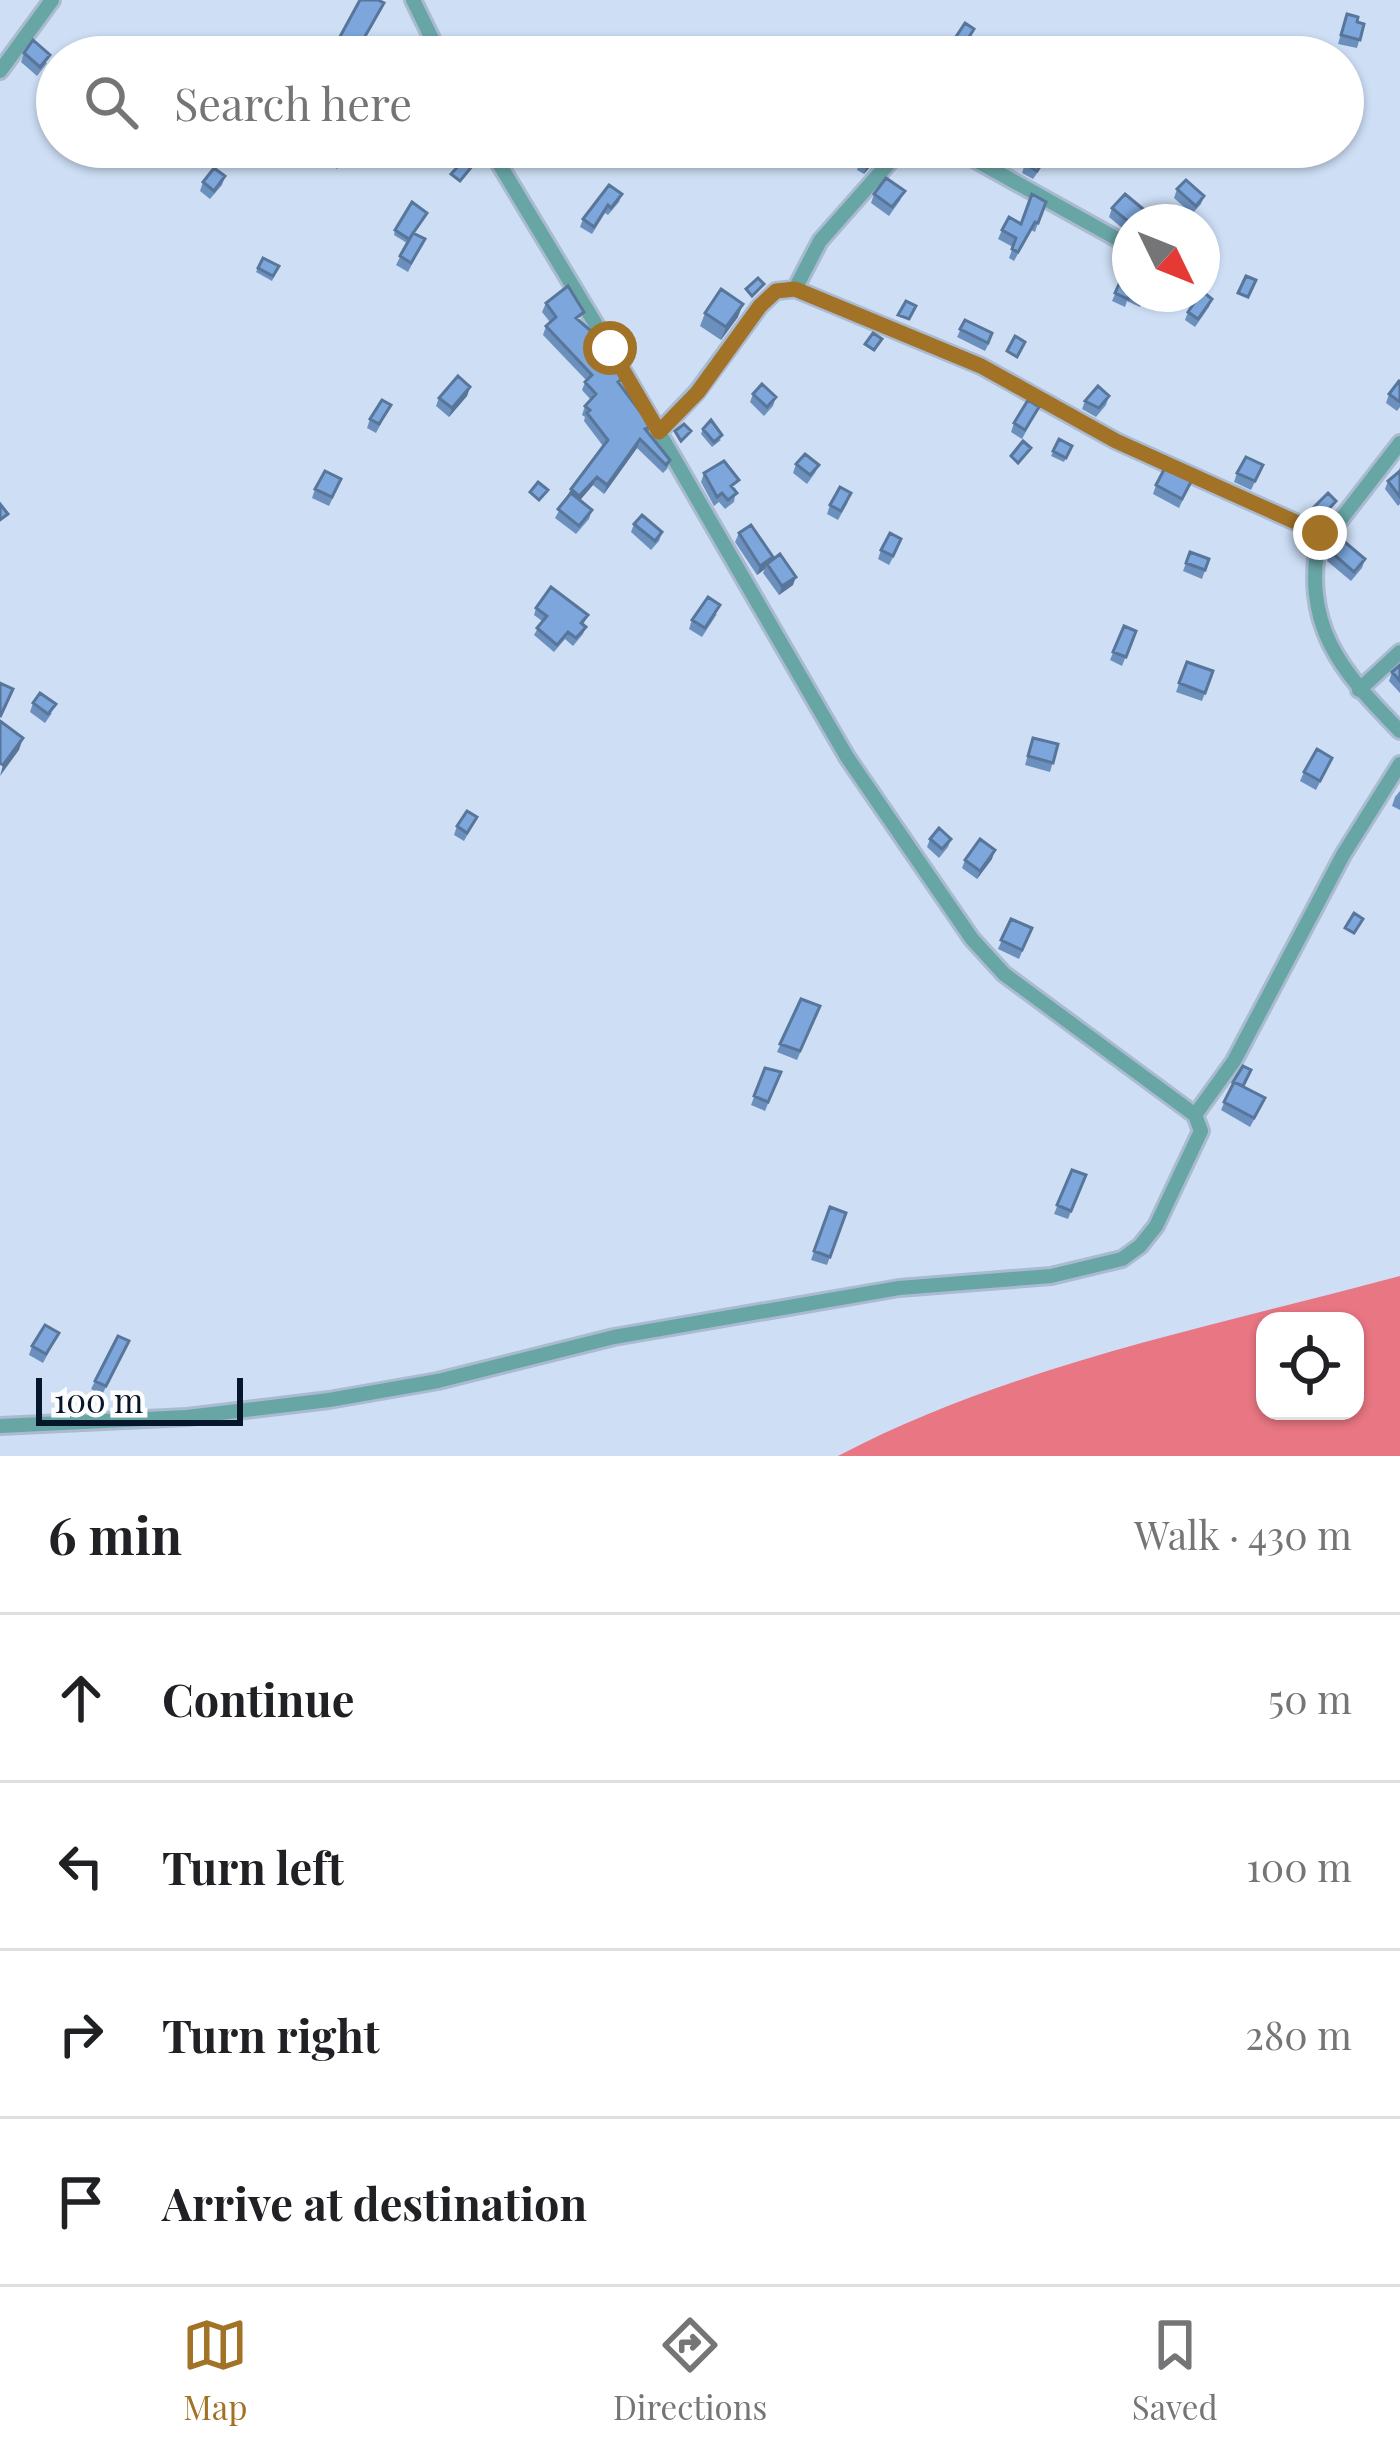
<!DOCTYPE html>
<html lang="en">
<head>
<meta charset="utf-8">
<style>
  body { margin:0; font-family:"Playfair Display",serif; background:#f2f2f2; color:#202124 }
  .controls { position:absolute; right:36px; bottom:36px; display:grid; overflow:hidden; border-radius:24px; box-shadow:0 3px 9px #0004 }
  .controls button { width:108px; height:108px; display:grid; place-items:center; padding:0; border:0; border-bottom:3px solid #e0e0e0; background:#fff; color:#202124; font:60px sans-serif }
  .compass { position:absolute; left:1112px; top:204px; width:108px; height:108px; border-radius:50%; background:#fff; box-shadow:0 3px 9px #0004; rotate:133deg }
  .scale { position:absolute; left:36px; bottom:30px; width:207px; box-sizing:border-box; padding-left:12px; border:6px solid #07172b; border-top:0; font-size:33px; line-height:42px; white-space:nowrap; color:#07172b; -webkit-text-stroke:9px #fdfdfd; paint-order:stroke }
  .stop { position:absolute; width:36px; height:36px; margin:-27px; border:9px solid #a27226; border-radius:50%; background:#fff }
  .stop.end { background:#a27226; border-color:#fff; box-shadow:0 3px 12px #0008 }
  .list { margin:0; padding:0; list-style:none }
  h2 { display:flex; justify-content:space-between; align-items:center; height:156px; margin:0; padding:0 48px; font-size:51px }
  h2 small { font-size:39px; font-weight:400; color:#757577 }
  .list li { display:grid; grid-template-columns:78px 1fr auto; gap:36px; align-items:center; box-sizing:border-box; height:168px; padding:0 48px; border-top:3px solid #e0e0e0 }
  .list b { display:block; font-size:45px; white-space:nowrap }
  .list em { font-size:39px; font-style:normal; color:#757577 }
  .icon { flex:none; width:66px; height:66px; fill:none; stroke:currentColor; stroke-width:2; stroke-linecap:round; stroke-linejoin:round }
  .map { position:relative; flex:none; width:1400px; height:1456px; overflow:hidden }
  .search { position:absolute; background:#fff; box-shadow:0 3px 9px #0004; left:36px; right:36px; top:36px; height:132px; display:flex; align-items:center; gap:30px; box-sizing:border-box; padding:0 42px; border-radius:66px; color:#757577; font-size:45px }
  .sheet { height:828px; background:#fff }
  nav { display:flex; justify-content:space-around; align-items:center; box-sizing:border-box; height:168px; border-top:3px solid #e0e0e0; background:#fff; font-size:33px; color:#757577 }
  nav a { display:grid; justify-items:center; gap:6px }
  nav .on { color:#a27226 }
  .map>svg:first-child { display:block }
  .water { fill:#e87683; fill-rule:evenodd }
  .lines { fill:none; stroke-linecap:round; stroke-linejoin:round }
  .street-casing { stroke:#a9bad1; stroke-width:20 }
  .street { stroke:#68a6a5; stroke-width:14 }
  .wall { fill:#6c90bd }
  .shaded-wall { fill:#58759a }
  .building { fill:#7da7dc; stroke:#58759a; stroke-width:3 }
  .route { stroke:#a27226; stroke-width:15 }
</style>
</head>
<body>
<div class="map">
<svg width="1400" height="1456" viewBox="0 0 1400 1456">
  <rect width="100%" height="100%" fill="#cddef5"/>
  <!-- water -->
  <path class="water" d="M1400,1276V1456H838C1012,1365 1211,1327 1400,1276ZM1265,1321H1355V1411H1265Z"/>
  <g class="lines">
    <defs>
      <path id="street" d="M413,0L441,57
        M0,71L52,0
        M952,147L1130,246
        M795,289L820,241L903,147
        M659,432L697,392L760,306L776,291L795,289L981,366L1116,441L1320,533L1335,527L1400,443
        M1320,533C1301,625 1339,669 1400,731
        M1359,690L1400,652
        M1195,1115L1234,1061L1343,855L1400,764
        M0,1426L187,1417L329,1400L438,1381L614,1337L899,1288L1051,1276L1122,1259L1140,1246L1156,1226L1201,1131L1195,1115L1004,974L972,939L847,757L610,348L489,147"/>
    </defs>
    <!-- street casing -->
    <use href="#street" class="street-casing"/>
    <!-- street -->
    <use href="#street" class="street"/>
  </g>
  <!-- wall -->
  <path class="wall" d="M384,3L355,57H341L333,52L336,44Z
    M1347,14L1357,22L1364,24L1357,48L1338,44Z
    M24,53L47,63L37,76L21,62Z
    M167,147H190L181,164L164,156Z
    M330,147H352L337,169L324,159Z
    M796,147H815V148L810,157L796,149Z
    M1048,153L1045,162L1033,179L1022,173L1025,164Z
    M876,160L864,174L857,170L860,161Z
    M225,176L222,185L210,199L200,191L203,182Z
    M1177,189L1204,196L1201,204L1192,214L1174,198Z
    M622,194L619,202L608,215L605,213L592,234L580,227L583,219Z
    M874,194L901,199L889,216L871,203Z
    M1032,194L1038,223L1035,232L1031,230L1014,261L1009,258L1013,247L998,239L1002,230L1021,224Z
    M1112,208L1139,218L1130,222V229L1127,232L1109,217Z
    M427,213L414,233L425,239L408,272L396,265L407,243L394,235L395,230Z
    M263,258L279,266L272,281L256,272Z
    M1124,273L1146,294L1140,307L1127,301L1125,307L1112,301Z
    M1212,299L1209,307L1195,327L1185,320L1188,312Z
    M546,303L580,322L600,346L620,385L651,426L648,433L670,460L667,469L663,473L637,448L604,494L593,485L580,500L592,510L589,519L576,534L555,518L571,489L603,446L584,421L585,417L582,415L585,406L591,400L582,390L586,380L543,335L546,326L550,322L542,312Z
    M705,313L738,317L721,340L700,326Z
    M965,320L990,341L985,351L957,337Z
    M1400,382V407L1397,411L1386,403L1389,394Z
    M470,387L467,396L449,417L436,406L439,398Z
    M753,394L776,397L773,406L764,416L750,402Z
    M1109,396L1106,405L1096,417L1082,409L1085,401Z
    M391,405L376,433L367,428L370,419Z
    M1039,407L1022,439L1011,432L1014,423Z
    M703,429L721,440L712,447L701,434Z
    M1059,439L1072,446L1064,462L1051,456Z
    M796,464L819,465L815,473L807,484L793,473Z
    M1263,465L1251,490L1234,482L1237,473Z
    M1400,467V504L1398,506L1385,489L1388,481L1398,473Z
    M704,473L736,489L734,502L725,509L719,502L714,506L701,482Z
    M1193,478L1179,508L1153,494L1156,485Z
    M338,487L329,506L312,498L315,489Z
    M848,502L838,520L827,514L830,505Z
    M1314,507L1333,510L1324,519L1311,516Z
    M634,524L662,532L659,541L651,550L631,532Z
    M739,533L772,560L793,585L779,595L763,573L765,569L757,575L735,542Z
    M898,548L889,565L878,559L881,550Z
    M1190,552L1209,559L1202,579L1183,571Z
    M1331,552L1365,559L1362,568L1351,581L1327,561Z
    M536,608L588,615L583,625L586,627L583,634L573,646L565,639L554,652L534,635L542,621L534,615Z
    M717,614L702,637L689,629L692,620Z
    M1124,626L1136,631L1122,666L1110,660Z
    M1187,662L1213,671L1202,701L1176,692Z
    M1400,665V693L1389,681L1392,672Z
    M33,703L52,713L45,723L30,712Z
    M1033,738L1058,744L1050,772L1025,765Z
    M1332,758L1316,790L1300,781L1304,772Z
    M1400,791V810L1392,806L1395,797Z
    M477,817L464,841L454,835L457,826Z
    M930,839H951L948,847L939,858L927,847Z
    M992,859L977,879L962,868L965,860Z
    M1011,919L1032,928L1019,959L998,949Z
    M801,999L820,1006L797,1060L777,1052Z
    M765,1068L781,1072L765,1111L751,1105Z
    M1233,1082L1243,1087L1261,1107L1250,1127L1221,1110Z
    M1072,1170L1086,1175L1068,1219L1054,1214Z
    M830,1207L846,1213L827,1265L811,1260Z
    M59,1333L43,1363L29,1355L32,1346Z
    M129,1341L102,1395L91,1389L95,1381Z"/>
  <!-- shaded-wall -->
  <path class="shaded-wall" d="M879,152L876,160L864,174L867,165Z
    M743,304L738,317L721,340L726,327Z
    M470,387L467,396L449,417L452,408Z
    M640,439L637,448L604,494L607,485Z
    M597,477L593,485L576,505L579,496Z
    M773,557L770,565L767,564L765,569L757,575L760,566Z
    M796,577L793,585L779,595L782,586Z
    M23,738L19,750L0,776L3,765Z
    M995,850L992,859L977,879L980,871Z"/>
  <!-- building -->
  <path class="building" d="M360,0H378L384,3L355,54L336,44Z
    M1347,14L1358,17L1357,22L1364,24L1360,40L1341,35Z
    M965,23L974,29L959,53L950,46Z
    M33,40L50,55L40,67L24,53Z
    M963,48L976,57H957Z
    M167,147H189L184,156Z
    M330,147H350L340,160L328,150Z
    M476,147L482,154L460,181L451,174Z
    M868,147L879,152L867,165L860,161Z
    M1037,147L1048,153L1037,171L1025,164Z
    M214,168L225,176L214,191L203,182Z
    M886,178L905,191L892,207L874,194Z
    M1186,180L1204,196L1196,206L1177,189Z
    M609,185L622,194L611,208L608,205L594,227L583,219Z
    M1032,194L1046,202L1038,223L1035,222L1018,252L1012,249L1016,238L1002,230L1009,217L1021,224Z
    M1125,194L1143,209L1130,223L1112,208Z
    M412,202L427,213L409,239L395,230Z
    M413,233L425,239L411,263L400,256Z
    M263,258L279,266L273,276L258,268Z
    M1124,273L1130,276V294L1128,299L1115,293Z
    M1246,276L1256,280L1248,297L1238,293Z
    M758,278L764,284L752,296L746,289Z
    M568,286L584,312L576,318L599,338L600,346L607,354L605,357L623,378L618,382L651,426L645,429L670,460L666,465L640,439L607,485L597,477L579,496L571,489L608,440L587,413L590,410L585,406L596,394L585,382L592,375L546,326L556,317L546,303Z
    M721,289L743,304L726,327L705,313Z
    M1202,291L1212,299L1198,319L1188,312Z
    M906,301L916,306L909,319L898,315Z
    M965,320L992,333L988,343L960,329Z
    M873,333L882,339L874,350L865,344Z
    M1015,336L1025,342L1017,357L1007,351Z
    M458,376L470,387L452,408L439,398Z
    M1399,381L1400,382V402L1389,394Z
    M762,384L776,397L767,407L753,394Z
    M1098,386L1109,396L1099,408L1085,401Z
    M382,400L391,405L379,424L370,419Z
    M1028,400L1039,407L1025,430L1014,423Z
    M711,420L722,435L714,442L703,429Z
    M684,424L691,431L681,441L675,431Z
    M1059,439L1072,446L1066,458L1053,451Z
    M1023,441L1031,448L1018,463L1011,456Z
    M805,454L819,465L810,475L796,464Z
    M1246,457L1263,465L1255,481L1237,473Z
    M724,461L739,480L731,486L737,493L728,500L722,493L717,497L704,473Z
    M1166,466L1193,478L1182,499L1156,485Z
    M325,471L341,479L332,497L315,489Z
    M1400,471V497L1388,481Z
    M538,482L548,490L539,500L530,492Z
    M840,487L851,493L841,511L830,505Z
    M571,493L592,510L579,526L558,509Z
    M1328,493L1336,501L1327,511L1314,507Z
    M0,504L8,514L0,520Z
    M642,515L662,532L655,541L634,524Z
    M751,525L773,557L760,566L739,533Z
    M890,533L901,539L893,556L881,550Z
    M1340,538L1365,559L1354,572L1331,552Z
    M1190,552L1209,559L1205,570L1186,563Z
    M780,554L796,577L782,586L767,564Z
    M551,587L588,615L581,623L586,627L576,638L568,632L557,645L537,628L547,616L536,608Z
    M708,597L720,605L705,628L692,620Z
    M1124,626L1136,631L1126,657L1113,652Z
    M1187,662L1213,671L1205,693L1179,683Z
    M1400,665V681L1392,672Z
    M0,683L13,689L0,717Z
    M40,693L56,704L48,714L33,703Z
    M0,721L23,738L3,765L0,763Z
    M1033,738L1058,744L1053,763L1028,756Z
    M1317,749L1332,758L1320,781L1304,772Z
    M467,811L477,817L467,833L457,826Z
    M939,828L951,839L942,849L930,839Z
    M980,839L995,850L980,871L965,860Z
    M1354,913L1363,919L1354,933L1345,928Z
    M1011,919L1032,928L1022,950L1001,940Z
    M801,999L820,1006L800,1051L780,1044Z
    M1243,1066L1251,1070L1243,1086L1233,1082Z
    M765,1068L781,1072L768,1102L754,1096Z
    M1234,1082L1265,1098L1254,1118L1224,1102Z
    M1072,1170L1086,1175L1071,1211L1057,1205Z
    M830,1207L846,1213L830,1257L814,1251Z
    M45,1325L59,1333L46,1354L32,1346Z
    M118,1336L129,1341L106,1386L95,1381Z"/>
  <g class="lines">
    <!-- route -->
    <path class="route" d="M610,348L659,432L698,392L760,306L776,291L795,289L981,366L1116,441L1320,533"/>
  </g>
</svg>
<div class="controls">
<button><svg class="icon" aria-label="locate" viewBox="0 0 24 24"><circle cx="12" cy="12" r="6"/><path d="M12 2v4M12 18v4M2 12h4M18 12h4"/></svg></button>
</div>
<svg class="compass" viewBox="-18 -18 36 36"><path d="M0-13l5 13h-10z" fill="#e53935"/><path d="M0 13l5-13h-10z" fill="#757577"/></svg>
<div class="scale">100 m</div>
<div class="stop" style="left:610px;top:348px"></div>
<div class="stop end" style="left:1320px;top:533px"></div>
<div class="search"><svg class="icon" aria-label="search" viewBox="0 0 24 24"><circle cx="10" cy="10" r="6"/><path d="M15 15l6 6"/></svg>Search here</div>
</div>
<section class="sheet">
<h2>6 min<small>Walk · 430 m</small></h2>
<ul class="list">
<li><svg class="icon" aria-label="ahead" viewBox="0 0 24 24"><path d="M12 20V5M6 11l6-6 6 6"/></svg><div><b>Continue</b></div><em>50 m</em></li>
<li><svg class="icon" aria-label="left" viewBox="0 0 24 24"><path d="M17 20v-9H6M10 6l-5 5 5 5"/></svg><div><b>Turn left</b></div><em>100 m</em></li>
<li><svg class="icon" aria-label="right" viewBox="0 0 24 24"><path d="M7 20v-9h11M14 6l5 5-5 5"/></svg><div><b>Turn right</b></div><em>280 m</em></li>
<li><svg class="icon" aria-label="arrive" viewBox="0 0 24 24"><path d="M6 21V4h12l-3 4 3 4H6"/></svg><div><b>Arrive at destination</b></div></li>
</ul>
</section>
<nav>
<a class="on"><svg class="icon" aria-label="map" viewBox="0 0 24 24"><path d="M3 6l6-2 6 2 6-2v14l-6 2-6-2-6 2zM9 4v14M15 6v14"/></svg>Map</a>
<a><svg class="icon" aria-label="directions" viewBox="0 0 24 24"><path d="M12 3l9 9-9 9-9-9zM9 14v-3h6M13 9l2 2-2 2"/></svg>Directions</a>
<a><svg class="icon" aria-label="saved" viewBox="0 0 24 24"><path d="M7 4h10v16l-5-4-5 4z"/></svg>Saved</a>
</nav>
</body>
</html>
